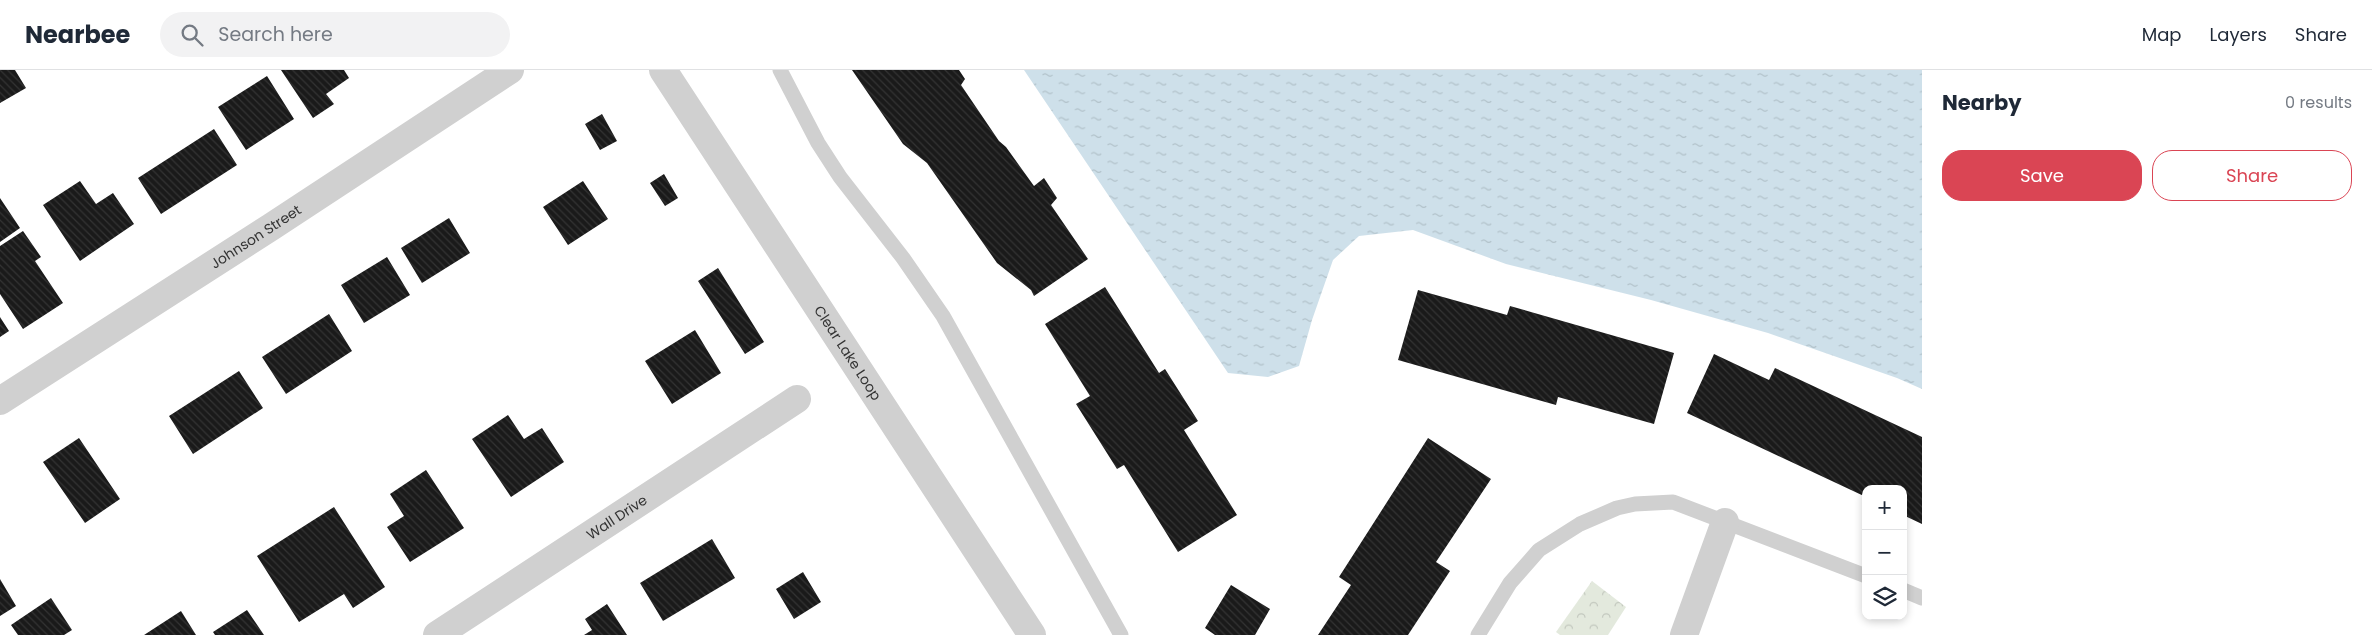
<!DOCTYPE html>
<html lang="en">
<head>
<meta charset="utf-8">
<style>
  body { margin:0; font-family:Poppins,sans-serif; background:#f2f2f3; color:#1f2937 }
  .controls { position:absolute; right:15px; bottom:15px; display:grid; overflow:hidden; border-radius:10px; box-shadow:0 2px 8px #0003 }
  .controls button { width:45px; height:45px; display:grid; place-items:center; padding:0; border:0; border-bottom:1px solid #e0e1e3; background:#fff; color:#1f2937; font:25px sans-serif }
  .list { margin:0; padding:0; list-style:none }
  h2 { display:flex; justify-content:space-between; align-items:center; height:65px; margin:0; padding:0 20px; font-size:21px }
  h2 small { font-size:16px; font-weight:400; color:#747a83 }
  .actions { display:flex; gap:10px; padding:15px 20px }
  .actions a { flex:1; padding:11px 0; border:1px solid #da4554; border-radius:20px; text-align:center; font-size:18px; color:#da4554 }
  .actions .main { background:#da4554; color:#fff }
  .icon { flex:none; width:28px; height:28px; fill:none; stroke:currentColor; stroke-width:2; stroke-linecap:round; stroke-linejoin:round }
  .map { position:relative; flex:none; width:1922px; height:565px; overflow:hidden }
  header { display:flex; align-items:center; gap:30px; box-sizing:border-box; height:70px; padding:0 25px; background:#fff; border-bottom:1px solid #e0e1e3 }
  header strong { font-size:24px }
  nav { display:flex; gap:28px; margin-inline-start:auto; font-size:18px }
  .search { width:350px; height:45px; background:#f2f2f3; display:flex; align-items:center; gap:12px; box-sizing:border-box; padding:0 18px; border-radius:28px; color:#747a83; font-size:19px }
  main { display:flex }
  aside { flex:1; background:#fff }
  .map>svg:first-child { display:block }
  .forest { fill:url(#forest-crowns) }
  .water { fill:url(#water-ripples) }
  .building { fill:url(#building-back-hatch) }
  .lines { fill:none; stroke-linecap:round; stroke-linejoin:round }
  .service { stroke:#d0d0d0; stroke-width:15 }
  .minor { stroke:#d0d0d0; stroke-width:28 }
  .labels { text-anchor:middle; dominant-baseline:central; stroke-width:5; stroke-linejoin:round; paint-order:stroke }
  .street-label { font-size:14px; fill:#333; stroke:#fff }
</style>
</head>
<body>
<header>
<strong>Nearbee</strong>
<div class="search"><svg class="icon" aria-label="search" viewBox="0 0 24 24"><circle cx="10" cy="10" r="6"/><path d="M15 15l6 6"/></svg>Search here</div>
<nav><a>Map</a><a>Layers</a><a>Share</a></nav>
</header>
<main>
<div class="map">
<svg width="1922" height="565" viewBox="0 0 1922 565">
  <defs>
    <pattern id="forest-crowns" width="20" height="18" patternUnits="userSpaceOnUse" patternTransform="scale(1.25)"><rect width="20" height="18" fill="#e3e9dd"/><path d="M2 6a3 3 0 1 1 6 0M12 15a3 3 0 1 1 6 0" fill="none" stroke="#c3c8be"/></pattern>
    <pattern id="water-ripples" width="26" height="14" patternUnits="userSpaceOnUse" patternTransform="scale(1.25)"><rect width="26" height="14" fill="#cee0ea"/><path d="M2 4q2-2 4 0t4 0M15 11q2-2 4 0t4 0" fill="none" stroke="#b1c1c9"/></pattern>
    <pattern id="building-back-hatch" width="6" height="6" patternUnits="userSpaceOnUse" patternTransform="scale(1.25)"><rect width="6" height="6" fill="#1a1a1a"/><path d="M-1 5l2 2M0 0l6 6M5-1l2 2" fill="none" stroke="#333"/></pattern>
  </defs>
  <rect width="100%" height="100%" fill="#fff"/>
  <!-- forest -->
  <path class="forest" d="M1592,511L1626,537L1608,565H1560L1556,562Z"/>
  <!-- water -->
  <path class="water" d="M1024,0H1922V319L1897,308L1768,263L1651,230L1506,194L1413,160L1359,166L1333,190L1312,250L1299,296L1268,307L1228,303Z"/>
  <!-- building -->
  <path class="building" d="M0,0H15L26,18L0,33Z
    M281,0H344L349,8L326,24L334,34L313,48Z
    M852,0H959L965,9L961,15L999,71L1006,77L1034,116L1044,108L1057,128L1051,135L1088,189L1034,226L1031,220L997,193L927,93L903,74Z
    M267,6L294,49L246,80L218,37Z
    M602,44L617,71L600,80L585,54Z
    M214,59L237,95L161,144L138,108Z
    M664,104L678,128L665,136L650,113Z
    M80,111L96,134L113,123L134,154L80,191L43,135Z
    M583,111L608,149L568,175L543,137Z
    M0,128L20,158L0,172Z
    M449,148L470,183L422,213L401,178Z
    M23,161L41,187L35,191L63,233L23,259L0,224V176Z
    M387,187L410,225L364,253L341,215Z
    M718,198L764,272L745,284L698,211Z
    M1105,217L1159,303L1165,299L1198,351L1184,360L1237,445L1178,482L1124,395L1117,399L1076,334L1090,326L1045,254Z
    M1418,220L1507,245L1510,236L1674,283L1654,354L1558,327L1556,335L1398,290Z
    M329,244L352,281L286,324L262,287Z
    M0,247L9,261L0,267Z
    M695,260L721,303L672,334L645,291Z
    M1714,284L1769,310L1775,298L1922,367V454L1903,445V419H1866V427L1687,343Z
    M239,301L263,338L193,384L169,346Z
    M508,345L524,369L542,358L564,392L511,427L472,369Z
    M79,368L120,429L85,453L43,392Z
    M1428,368L1491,409L1436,492L1450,501L1408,565H1318L1351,515L1339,507Z
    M426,400L464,458L410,492L387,457L404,446L390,424Z
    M334,437L385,517L353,538L344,524L299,552L257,486Z
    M712,469L735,508L663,551L640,513Z
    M803,502L821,532L794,549L776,519Z
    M0,509L16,536L0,546Z
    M1231,515L1270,539L1255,565H1215L1205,558Z
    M51,528L72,560L64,565H18L11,555Z
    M607,534L627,565H584L592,560L585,549Z
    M247,540L264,565H215L213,562Z
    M181,541L196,565H144Z"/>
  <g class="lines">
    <!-- service -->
    <path class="service" d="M780,0L818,73L840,107L903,188L943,246L1121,565
      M1903,520L1922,528
      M1478,565L1510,513L1539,480L1580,454L1617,438L1635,434L1673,432L1866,506"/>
    <!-- minor -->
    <g class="minor">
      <path id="s1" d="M663,0L1032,565"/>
      <path id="s2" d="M0,331L271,157L510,0"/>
      <path id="s3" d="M437,565L797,329"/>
      <path d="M1684,565L1725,452"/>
    </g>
  </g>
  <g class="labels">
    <!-- street labels -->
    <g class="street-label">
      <text stroke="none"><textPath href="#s2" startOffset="304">Johnson Street</textPath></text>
      <text stroke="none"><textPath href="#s1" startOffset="338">Clear Lake Loop</textPath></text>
      <text stroke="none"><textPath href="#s3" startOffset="215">Wall Drive</textPath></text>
    </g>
  </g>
</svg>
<div class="controls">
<button>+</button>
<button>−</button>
<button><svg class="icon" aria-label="layers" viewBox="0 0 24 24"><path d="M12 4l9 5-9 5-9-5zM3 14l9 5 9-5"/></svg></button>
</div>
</div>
<aside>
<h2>Nearby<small>0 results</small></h2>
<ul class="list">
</ul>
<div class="actions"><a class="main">Save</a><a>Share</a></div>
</aside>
</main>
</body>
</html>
